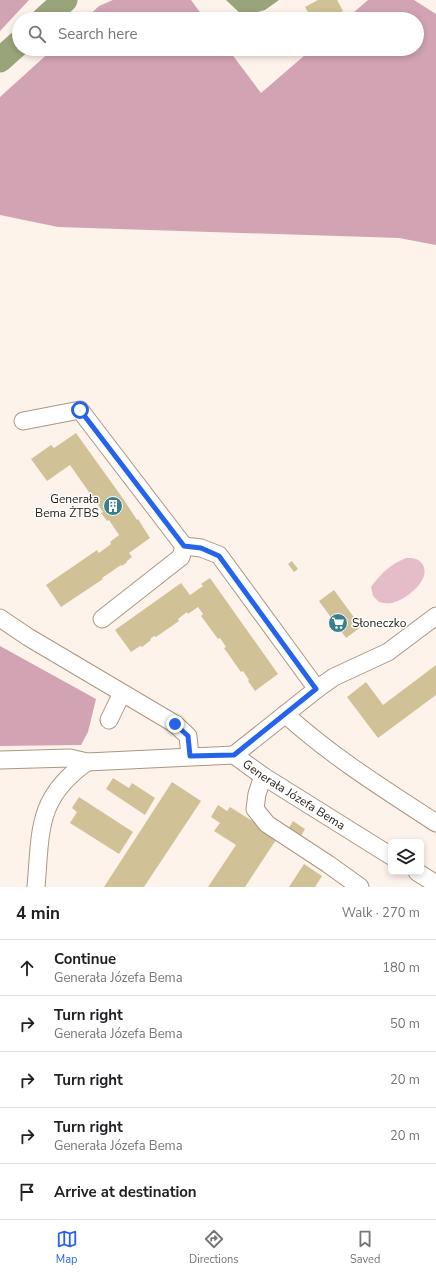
<!DOCTYPE html>
<html lang="en">
<head>
<meta charset="utf-8">
<style>
  body { margin:0; font-family:"Nunito Sans",sans-serif; background:#f6f6f6; color:#202124 }
  .controls { position:absolute; right:12px; bottom:12px; display:grid; overflow:hidden; border-radius:6px; box-shadow:0 2px 6px #0003 }
  .controls button { width:36px; height:36px; display:grid; place-items:center; padding:0; border:0; border-bottom:1px solid #e0e0e0; background:#fff; color:#202124; font:20px sans-serif }
  .stop { position:absolute; width:12px; height:12px; margin:-9px; border:3px solid #2563eb; border-radius:50%; background:#fff }
  .stop.end { background:#2563eb; border-color:#fff; box-shadow:0 1px 4px #0008 }
  .list { margin:0; padding:0; list-style:none }
  h2 { display:flex; justify-content:space-between; align-items:center; height:52px; margin:0; padding:0 16px; font-size:17px }
  h2 small { font-size:13px; font-weight:400; color:#757577 }
  .list li { display:grid; grid-template-columns:26px 1fr auto; gap:12px; align-items:center; box-sizing:border-box; height:56px; padding:0 16px; border-top:1px solid #e0e0e0 }
  .list b { display:block; font-size:15px; white-space:nowrap }
  .list p { margin:0; font-size:13px; white-space:nowrap; color:#757577 }
  .list em { font-size:13px; font-style:normal; color:#757577 }
  .icon { flex:none; width:22px; height:22px; fill:none; stroke:currentColor; stroke-width:2; stroke-linecap:round; stroke-linejoin:round }
  .map { position:relative; flex:none; width:436px; height:887px; overflow:hidden }
  .search { position:absolute; background:#fff; box-shadow:0 2px 6px #0003; left:12px; right:12px; top:12px; height:44px; display:flex; align-items:center; gap:10px; box-sizing:border-box; padding:0 14px; border-radius:22px; color:#757577; font-size:15px }
  .sheet { height:332px; background:#fff }
  nav { display:flex; justify-content:space-around; align-items:center; box-sizing:border-box; height:56px; border-top:1px solid #e0e0e0; background:#fff; font-size:11px; color:#757577 }
  nav a { display:grid; justify-items:center; gap:2px }
  nav .on { color:#2563eb }
  .map>svg:first-child { display:block }
  .green { fill:#e5bdc9 }
  .forest { fill:#d2a3b2 }
  .water { fill:#9aa47b }
  .lines { fill:none; stroke-linecap:round; stroke-linejoin:round }
  .river { stroke:#9aa47b; stroke-width:25 }
  .building { fill:#d1c197 }
  .minor-casing { stroke:#ad9582; stroke-width:19 }
  .minor { stroke:#fff; stroke-width:17 }
  .route { stroke:#2563eb; stroke-width:5 }
  .labels { text-anchor:middle; dominant-baseline:central; stroke-width:3; stroke-linejoin:round; paint-order:stroke }
  .poi-label { font-size:12px; fill:#201710; stroke:#fff; text-anchor:end }
  .street-label { font-size:12px; fill:#201710; stroke:#fff }
</style>
</head>
<body>
<div class="map">
<svg width="436" height="887" viewBox="0 0 436 887">
  <rect width="100%" height="100%" fill="#fef3eb"/>
  <!-- green -->
  <path class="green" d="M406,558C413,558 419,558 423,565C431,581 406,599 392,603C388,604 383,603 379,602L373,596L371,587C381,573 391,564 406,558Z"/>
  <!-- forest -->
  <path class="forest" d="M0,0H29L0,31Z
    M113,0H191L205,19H85L99,6Z
    M368,0H414L436,14V245L399,238L58,227L0,215V97L53,49H228L261,93L312,49H417V19H346Z
    M0,646L96,699L88,732L81,745L0,746Z"/>
  <!-- water -->
  <path class="water" d="M226,0H279L265,10L243,16Z"/>
  <g class="lines">
    <!-- river -->
    <path class="river" d="M44,19L65,0
      M0,60L19,43"/>
  </g>
  <!-- building -->
  <path class="building" d="M318,0H337L343,11L328,19H312L305,7Z
    M76,433L124,500L137,520L138,519L150,538L129,553L132,557L127,561V562L122,566L121,565L102,578L103,579L61,607L46,585L97,550L99,553L111,544L110,542L119,535L109,520L107,521L101,513L103,512L70,465L47,481L31,459L51,445L54,448Z
    M292,561L298,569L294,572L288,564Z
    M210,578L278,674L255,691L248,681L249,680L243,671L241,672L224,648L226,647L220,638L218,639L201,616L203,614L198,607L188,614L187,612L178,619L179,621L156,637L154,636L150,639L151,640L142,647L140,646L131,652L115,630L181,583L190,595L203,586L201,584Z
    M334,590L361,627L346,638L319,601Z
    M436,665V695L378,738L347,697L366,682L383,705Z
    M113,778L129,788L132,783L155,798L145,815L106,789Z
    M172,782L201,801L144,887H104Z
    M79,797L133,832L119,854L70,823L77,812L72,808Z
    M218,805L227,811L230,807L278,837L245,887H208L236,845L214,831L220,823L211,817Z
    M293,821L305,829L301,836L289,828Z
    M304,864L322,876L315,887H289Z"/>
  <g class="lines">
    <defs>
      <g id="minor">
        <path d="M23,421L80,410L184,546L201,548L219,555L317,689L234,755"/>
        <path d="M0,618L28,637L175,724L188,736L190,756"/>
        <path d="M102,619L181,557L184,546"/>
        <path d="M317,689L334,677L388,652L436,616"/>
        <path d="M285,714C331,756 384,789 436,823"/>
        <path d="M109,720L122,693"/>
        <path id="s1" d="M234,755L263,776L391,856"/>
        <path d="M0,760L70,758L87,762L234,755"/>
        <path d="M263,776L257,794L255,809L267,824L328,864L360,887"/>
        <path d="M417,872L436,884"/>
        <path d="M36,887C41,831 36,798 87,762"/>
      </g>
    </defs>
    <!-- minor casing -->
    <use href="#minor" class="minor-casing"/>
    <!-- minor -->
    <use href="#minor" class="minor"/>
  </g>
  <g class="lines">
    <!-- route -->
    <path class="route" d="M80,410L184,546L201,548L219,556L316,689L234,755L190,756L188,736L175,724"/>
  </g>
  <!-- icons -->
  <defs>
    <symbol id="building-disc" viewBox="-11 -11 22 22"><circle r="9.5" fill="#3a7f8c" stroke="#fff"/><path d="M-4-6H4V6H1V3H-1V6H-4ZM-2.5-4.3h1.7v1.8h-1.7ZM.8-4.3h1.7v1.8H.8ZM-2.5-1h1.7V.8h-1.7ZM.8-1h1.7V.8H.8Z" fill="#fff"/></symbol>
    <symbol id="supermarket-disc" viewBox="-11 -11 22 22"><circle r="9.5" fill="#3a7f8c" stroke="#fff"/><path d="M-6-5.5h2.5l.6 2H6L4.5 2H-2.5L-4.4-4H-6ZM-1.5 3.2a1.3 1.3 0 1 0 .1 0ZM3 3.2a1.3 1.3 0 1 0 .1 0Z" fill="#fff"/></symbol>
  </defs>
  <g fill-rule="evenodd">
    <use href="#building-disc" x="102" y="495" width="22" height="22"/>
    <use href="#supermarket-disc" x="327" y="612" width="22" height="22"/>
  </g>
  <g class="labels">
    <!-- poi labels -->
    <g class="poi-label">
      <text x="99" y="499">Generała<tspan x="99" dy="14">Bema ŻTBS</tspan></text>
      <text x="352" y="623" text-anchor="start">Słoneczko</text>
    </g>
    <!-- street labels -->
    <g class="street-label">
      <text stroke="none"><textPath href="#s1" startOffset="72">Generała Józefa Bema</textPath></text>
    </g>
  </g>
</svg>
<div class="controls">
<button><svg class="icon" aria-label="layers" viewBox="0 0 24 24"><path d="M12 4l9 5-9 5-9-5zM3 14l9 5 9-5"/></svg></button>
</div>
<div class="stop" style="left:80px;top:410px"></div>
<div class="stop end" style="left:175px;top:724px"></div>
<div class="search"><svg class="icon" aria-label="search" viewBox="0 0 24 24"><circle cx="10" cy="10" r="6"/><path d="M15 15l6 6"/></svg>Search here</div>
</div>
<section class="sheet">
<h2>4 min<small>Walk · 270 m</small></h2>
<ul class="list">
<li><svg class="icon" aria-label="ahead" viewBox="0 0 24 24"><path d="M12 20V5M6 11l6-6 6 6"/></svg><div><b>Continue</b><p>Generała Józefa Bema</p></div><em>180 m</em></li>
<li><svg class="icon" aria-label="right" viewBox="0 0 24 24"><path d="M7 20v-9h11M14 6l5 5-5 5"/></svg><div><b>Turn right</b><p>Generała Józefa Bema</p></div><em>50 m</em></li>
<li><svg class="icon" aria-label="right" viewBox="0 0 24 24"><path d="M7 20v-9h11M14 6l5 5-5 5"/></svg><div><b>Turn right</b></div><em>20 m</em></li>
<li><svg class="icon" aria-label="right" viewBox="0 0 24 24"><path d="M7 20v-9h11M14 6l5 5-5 5"/></svg><div><b>Turn right</b><p>Generała Józefa Bema</p></div><em>20 m</em></li>
<li><svg class="icon" aria-label="arrive" viewBox="0 0 24 24"><path d="M6 21V4h12l-3 4 3 4H6"/></svg><div><b>Arrive at destination</b></div></li>
</ul>
</section>
<nav>
<a class="on"><svg class="icon" aria-label="map" viewBox="0 0 24 24"><path d="M3 6l6-2 6 2 6-2v14l-6 2-6-2-6 2zM9 4v14M15 6v14"/></svg>Map</a>
<a><svg class="icon" aria-label="directions" viewBox="0 0 24 24"><path d="M12 3l9 9-9 9-9-9zM9 14v-3h6M13 9l2 2-2 2"/></svg>Directions</a>
<a><svg class="icon" aria-label="saved" viewBox="0 0 24 24"><path d="M7 4h10v16l-5-4-5 4z"/></svg>Saved</a>
</nav>
</body>
</html>
